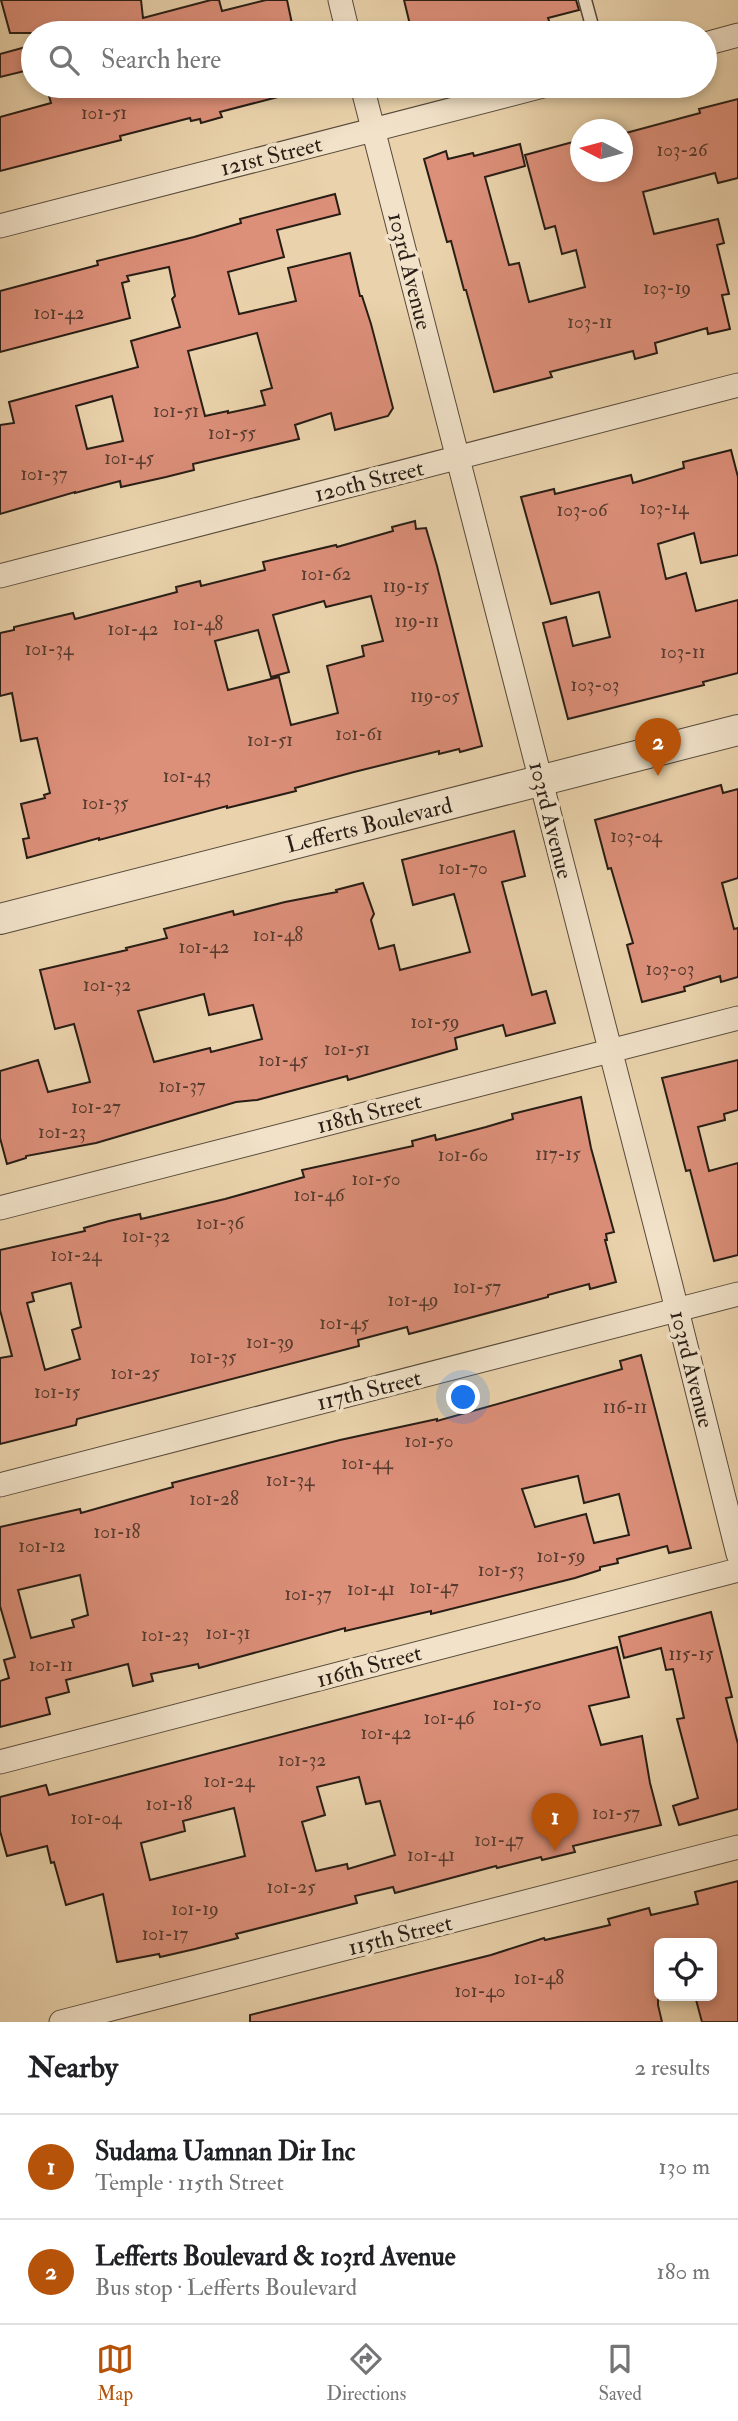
<!DOCTYPE html>
<html lang="en">
<head>
<meta charset="utf-8">
<style>
  body { margin:0; font-family:"IM FELL Double Pica",serif; background:#f6f6f6; color:#202124 }
  .controls { position:absolute; right:21px; bottom:21px; display:grid; overflow:hidden; border-radius:10px; box-shadow:0 4px 10px #0003 }
  .controls button { width:63px; height:63px; display:grid; place-items:center; padding:0; border:0; border-bottom:2px solid #e0e0e0; background:#fff; color:#202124; font:35px sans-serif }
  .compass { position:absolute; left:570px; top:119px; width:63px; height:63px; border-radius:50%; background:#fff; box-shadow:0 4px 10px #0003; rotate:276deg }
  .you { position:absolute; left:464px; top:1398px; width:24px; height:24px; margin:-18px; border:5px solid #fff; border-radius:50%; background:#1a73e8; box-shadow:0 0 0 10px #1a73e833 }
  .badge { display:grid; place-items:center; width:46px; height:46px; border-radius:50%; background:#b45309; color:#fff; font-size:23px; font-weight:700 }
  .pin { position:absolute; translate:-50% -58px; filter:drop-shadow(0 2px 4px #0008) }
  .pin::after { content:''; position:absolute; top:37px; width:24px; height:21px; background:inherit; clip-path:polygon(0 0,100% 0,50% 100%) }
  .list { margin:0; padding:0; list-style:none }
  h2 { display:flex; justify-content:space-between; align-items:center; height:91px; margin:0; padding:0 28px; font-size:30px }
  h2 small { font-size:23px; font-weight:400; color:#757577 }
  .list li { display:grid; grid-template-columns:46px 1fr auto; gap:21px; align-items:center; box-sizing:border-box; height:105px; padding:0 28px; border-top:2px solid #e0e0e0 }
  .list b { display:block; font-size:26px; white-space:nowrap }
  .list p { margin:0; font-size:23px; white-space:nowrap; color:#757577 }
  .list em { font-size:23px; font-style:normal; color:#757577 }
  .icon { flex:none; width:38px; height:38px; fill:none; stroke:currentColor; stroke-width:2; stroke-linecap:round; stroke-linejoin:round }
  .map { position:relative; flex:none; width:738px; height:2022px; overflow:hidden }
  .search { position:absolute; background:#fff; box-shadow:0 4px 10px #0003; left:21px; right:21px; top:21px; height:77px; display:flex; align-items:center; gap:18px; box-sizing:border-box; padding:0 24px; border-radius:38px; color:#757577; font-size:26px }
  .sheet { height:301px; background:#fff }
  nav { display:flex; justify-content:space-around; align-items:center; box-sizing:border-box; height:98px; border-top:2px solid #e0e0e0; background:#fff; font-size:19px; color:#757577 }
  nav a { display:grid; justify-items:center; gap:4px }
  nav .on { color:#b45309 }
  .map>svg:first-child { display:block }
  .building { fill:#dc8f79; stroke:#281d15; stroke-width:2; fill-rule:evenodd }
  .lines { fill:none; stroke-linecap:round; stroke-linejoin:round }
  .service-casing { stroke:#584a3b; stroke-width:15 }
  .minor-casing { stroke:#584a3b; stroke-width:25 }
  .tertiary-casing { stroke:#584a3b; stroke-width:32 }
  .service { stroke:#f1e2c9; stroke-width:12 }
  .minor { stroke:#f1e2c9; stroke-width:23 }
  .tertiary { stroke:#f1e2c9; stroke-width:30 }
  .labels { text-anchor:middle; dominant-baseline:central; stroke-width:7; stroke-linejoin:round; paint-order:stroke }
  .number-label { font-size:19px; fill:#553a2e }
  .street-label { font-size:23px; fill:#281d15; stroke:#f1e2c9 }
</style>
</head>
<body>
<div class="map">
<svg width="738" height="2022" viewBox="0 0 738 2022">
  <rect width="100%" height="100%" fill="#ead3ac"/>
  <filter id="stains"><feTurbulence type="fractalNoise" baseFrequency=".00286" numOctaves="4"/><feColorMatrix values="0 0 0 0 .2 0 0 0 0 .09 0 0 0 0 .02 0 0 0 .5 -.17"/></filter>
  <radialGradient id="worn" r=".72"><stop offset=".6" stop-color="#630" stop-opacity="0"/><stop offset="1" stop-color="#630" stop-opacity=".3"/></radialGradient>
  <!-- building -->
  <path class="building" d="M1,0H141L143,18L211,0H219L222,11L266,0H287L294,33H206L204,25L169,33H10Z
    M404,0H576L579,10L548,18L551,26L523,33H412Z
    M33,45V69L0,77V54Z
    M88,86H296L297,92L220,112L222,117L201,123L200,119L191,121L190,118L120,136L121,140L0,171V117L51,103L49,96Z
    M738,99V178L718,183L715,173L643,192L654,234L718,219L724,243L717,245L729,294L722,295L730,329L708,334L707,328L655,343L657,353L635,359L633,351L550,372L552,377L494,392L466,290H464L451,241L447,242L424,159L446,151L448,159L473,153L474,156L520,144L525,166L485,177L509,265L519,263L529,302L585,287L576,250L562,254L555,226L545,229L525,155L580,140V172H622V134L700,113L699,109Z
    M335,194L340,214L277,230L284,257L228,272L239,314L296,301L288,268L350,253L360,296H362L371,324L393,408L388,416L335,430L331,413L295,425L299,439L193,464L194,470L166,477L121,487L120,481L75,493V492L0,514V425L14,423L9,402L138,367L131,341L180,327L172,299L175,296L169,267L127,276L129,281L122,283L130,318L0,352V291L98,265L97,261L194,237L241,223L240,219ZM257,333L272,388L261,391L265,405L228,413V411L205,416L188,351ZM112,396L123,441L87,449L76,406Z
    M731,450L738,477V555L701,563L694,533L658,544L666,579L686,573L696,611L738,600V673L703,682L704,685L568,719L543,623L566,617L573,646L610,637L599,592L551,604L521,497L554,489L555,494L631,475L633,483L684,468L683,462Z
    M415,521L416,529L426,528L437,566L482,746L460,752L459,749L439,754V751L354,772L295,788L296,791L227,808V806L99,840V838L27,858L23,839L29,838L21,804L45,798L44,795L50,793L37,738L21,741L12,693L0,696V633L14,630V627L73,613L75,619L177,592L176,587L200,581L201,586L265,570L263,562L336,545L337,547L393,531L392,527ZM371,596L383,641L362,646L364,656L327,666L338,713L291,725L279,677L228,690L215,641L258,630L271,677L289,672L273,615L324,601L326,607Z
    M721,785L723,793L738,789V878L722,883L734,929L738,928V977L721,982L720,976L684,987L685,991L642,1002L627,945L633,943L611,868L608,869L595,820Z
    M514,831L525,876L502,882L532,995L546,991L555,1023L506,1036L503,1025L455,1038L457,1049L348,1080L347,1076L257,1100L236,1102L96,1143L26,1156V1158L7,1164L0,1138V1071L38,1060L48,1092L90,1082L74,1024L55,1029L40,970L127,950L126,948L167,938L164,929L233,911L234,915L285,902L337,892L336,890L363,883L374,914L371,920L379,949L394,945L400,970L470,952L454,894L413,905L402,860ZM204,994L209,1015L253,1005L262,1039L211,1052L210,1048L154,1062L138,1011Z
    M738,1060V1110L724,1114L725,1120L698,1127L709,1171L738,1163V1255L714,1261L690,1170L686,1171L662,1078Z
    M581,1097L591,1148L614,1232L606,1234L607,1240H605L616,1282L590,1289L589,1284L548,1295V1297L409,1334L407,1327L358,1340L359,1346L77,1419L76,1425L0,1444V1358L12,1356L0,1310V1250L85,1231L84,1228L109,1221L140,1214L141,1219L225,1199L304,1177L302,1170L413,1146L412,1141L435,1135L436,1140L486,1127L513,1119L512,1114ZM71,1283L81,1327L72,1330L80,1359L45,1370L27,1303L34,1301L32,1293Z
    M641,1355L691,1548L669,1553L667,1546L617,1559L618,1563L600,1567V1570L575,1578L431,1614V1611L345,1631V1628L199,1668L198,1664L151,1674L153,1681L133,1686L128,1664L66,1680L69,1692L46,1698L50,1714L0,1727V1681L9,1678L4,1660L15,1657L0,1606V1527L80,1509L81,1513L173,1487L172,1483L249,1463L340,1440L437,1419V1421L622,1369L620,1361ZM578,1476L584,1503L619,1494L629,1535L594,1543L586,1514L535,1527L522,1489ZM80,1575L88,1615L72,1620L74,1627L31,1638L18,1590Z
    M711,1612L732,1697L726,1698L738,1744V1809L679,1825L673,1806L698,1798L677,1719L684,1718L673,1669L666,1670L661,1648L624,1658L619,1637Z
    M617,1647L629,1697L589,1706L601,1745L642,1736L650,1783L661,1825L573,1846L575,1852L542,1860L541,1857L497,1868L496,1866L395,1893L393,1887L355,1896L357,1903L236,1934L238,1938L195,1949L160,1957L159,1954L117,1962L103,1894L66,1905L54,1862L51,1863L47,1846L7,1856L0,1831V1797L46,1785L49,1795ZM359,1777L366,1804L380,1801L395,1855L348,1869L347,1864L316,1871L302,1822L325,1815L317,1787ZM234,1808L245,1856L150,1880L141,1843L185,1831L183,1821Z
    M738,1881V2022H702L695,1996H712V1943H659L658,2005L662,2022H250V2015L491,1955L544,1938L545,1940L610,1925L608,1919L649,1908L651,1915L698,1904L695,1892Z"/>
  <g class="lines">
    <defs>
      <path id="service" d="M585,0L594,33"/>
      <path id="minor" d="M340,0L348,33
        M705,44L738,35
        M362,86L671,1286L738,1554
        M0,226L543,86
        M0,576L738,385
        M0,1208L738,1018
        M0,1485L738,1294
        M0,1762L738,1570
        M61,2022L738,1847"/>
      <path id="tertiary" d="M0,919L738,730"/>
    </defs>
    <!-- service casing -->
    <use href="#service" class="service-casing"/>
    <!-- minor casing -->
    <use href="#minor" class="minor-casing"/>
    <!-- tertiary casing -->
    <use href="#tertiary" class="tertiary-casing"/>
    <!-- service -->
    <use href="#service" class="service"/>
    <!-- minor -->
    <use href="#minor" class="minor"/>
    <!-- tertiary -->
    <use href="#tertiary" class="tertiary"/>
  </g>
  <g class="labels">
    <!-- number labels -->
    <g class="number-label">
      <text x="104" y="113">101-51</text>
      <text x="682" y="150">103-26</text>
      <text x="667" y="288">103-19</text>
      <text x="59" y="313">101-42</text>
      <text x="590" y="322">103-11</text>
      <text x="176" y="411">101-51</text>
      <text x="232" y="433">101-55</text>
      <text x="129" y="458">101-45</text>
      <text x="44" y="474">101-37</text>
      <text x="664" y="508">103-14</text>
      <text x="582" y="510">103-06</text>
      <text x="326" y="574">101-62</text>
      <text x="406" y="586">119-15</text>
      <text x="417" y="621">119-11</text>
      <text x="198" y="624">101-48</text>
      <text x="133" y="629">101-42</text>
      <text x="49" y="649">101-34</text>
      <text x="683" y="652">103-11</text>
      <text x="595" y="685">103-03</text>
      <text x="435" y="696">119-05</text>
      <text x="359" y="734">101-61</text>
      <text x="270" y="740">101-51</text>
      <text x="187" y="776">101-43</text>
      <text x="105" y="803">101-35</text>
      <text x="636" y="836">103-04</text>
      <text x="463" y="868">101-70</text>
      <text x="278" y="935">101-48</text>
      <text x="204" y="947">101-42</text>
      <text x="670" y="969">103-03</text>
      <text x="107" y="985">101-32</text>
      <text x="435" y="1022">101-59</text>
      <text x="347" y="1049">101-51</text>
      <text x="283" y="1060">101-45</text>
      <text x="182" y="1086">101-37</text>
      <text x="96" y="1107">101-27</text>
      <text x="62" y="1132">101-23</text>
      <text x="558" y="1154">117-15</text>
      <text x="463" y="1155">101-60</text>
      <text x="376" y="1179">101-50</text>
      <text x="319" y="1195">101-46</text>
      <text x="220" y="1223">101-36</text>
      <text x="146" y="1236">101-32</text>
      <text x="76" y="1255">101-24</text>
      <text x="477" y="1287">101-57</text>
      <text x="413" y="1300">101-49</text>
      <text x="344" y="1323">101-45</text>
      <text x="270" y="1342">101-39</text>
      <text x="213" y="1357">101-35</text>
      <text x="135" y="1373">101-25</text>
      <text x="57" y="1392">101-15</text>
      <text x="625" y="1407">116-11</text>
      <text x="429" y="1441">101-50</text>
      <text x="367" y="1463">101-44</text>
      <text x="290" y="1480">101-34</text>
      <text x="214" y="1499">101-28</text>
      <text x="117" y="1532">101-18</text>
      <text x="42" y="1546">101-12</text>
      <text x="561" y="1556">101-59</text>
      <text x="501" y="1570">101-53</text>
      <text x="434" y="1587">101-47</text>
      <text x="371" y="1589">101-41</text>
      <text x="308" y="1594">101-37</text>
      <text x="228" y="1633">101-31</text>
      <text x="165" y="1635">101-23</text>
      <text x="691" y="1654">115-15</text>
      <text x="51" y="1665">101-11</text>
      <text x="517" y="1704">101-50</text>
      <text x="449" y="1718">101-46</text>
      <text x="386" y="1733">101-42</text>
      <text x="302" y="1760">101-32</text>
      <text x="229" y="1781">101-24</text>
      <text x="169" y="1804">101-18</text>
      <text x="616" y="1813">101-57</text>
      <text x="96" y="1818">101-04</text>
      <text x="499" y="1840">101-47</text>
      <text x="431" y="1855">101-41</text>
      <text x="291" y="1887">101-25</text>
      <text x="195" y="1909">101-19</text>
      <text x="165" y="1934">101-17</text>
      <text x="539" y="1978">101-48</text>
      <text x="480" y="1991">101-40</text>
    </g>
    <!-- street labels -->
    <g class="street-label">
      <text transform="translate(271 156) rotate(-14)">121st Street</text>
      <text transform="translate(410 271) rotate(76)">103rd Avenue</text>
      <text transform="translate(369 481) rotate(-14)">120th Street</text>
      <text transform="translate(551 820) rotate(76)">103rd Avenue</text>
      <text transform="translate(369 825) rotate(-14)">Lefferts Boulevard</text>
      <text transform="translate(369 1113) rotate(-14)">118th Street</text>
      <text transform="translate(692 1369) rotate(76)">103rd Avenue</text>
      <text transform="translate(369 1390) rotate(-14)">117th Street</text>
      <text transform="translate(369 1666) rotate(-15)">116th Street</text>
      <text transform="translate(400 1935) rotate(-14)">115th Street</text>
    </g>
  </g>
  <rect width="100%" height="100%" filter="url(#stains)"/>
  <rect width="100%" height="100%" fill="url(#worn)"/>
</svg>
<div class="controls">
<button><svg class="icon" aria-label="locate" viewBox="0 0 24 24"><circle cx="12" cy="12" r="6"/><path d="M12 2v4M12 18v4M2 12h4M18 12h4"/></svg></button>
</div>
<svg class="compass" viewBox="-18 -18 36 36"><path d="M0-13l5 13h-10z" fill="#e53935"/><path d="M0 13l5-13h-10z" fill="#757577"/></svg>
<div class="you"></div>
<div class="pin badge" style="left:555px;top:1851px">1</div>
<div class="pin badge" style="left:658px;top:776px">2</div>
<div class="search"><svg class="icon" aria-label="search" viewBox="0 0 24 24"><circle cx="10" cy="10" r="6"/><path d="M15 15l6 6"/></svg>Search here</div>
</div>
<section class="sheet">
<h2>Nearby<small>2 results</small></h2>
<ul class="list">
<li><span class="badge">1</span><div><b>Sudama Uamnan Dir Inc</b><p>Temple · 115th Street</p></div><em>130 m</em></li>
<li><span class="badge">2</span><div><b>Lefferts Boulevard &amp; 103rd Avenue</b><p>Bus stop · Lefferts Boulevard</p></div><em>180 m</em></li>
</ul>
</section>
<nav>
<a class="on"><svg class="icon" aria-label="map" viewBox="0 0 24 24"><path d="M3 6l6-2 6 2 6-2v14l-6 2-6-2-6 2zM9 4v14M15 6v14"/></svg>Map</a>
<a><svg class="icon" aria-label="directions" viewBox="0 0 24 24"><path d="M12 3l9 9-9 9-9-9zM9 14v-3h6M13 9l2 2-2 2"/></svg>Directions</a>
<a><svg class="icon" aria-label="saved" viewBox="0 0 24 24"><path d="M7 4h10v16l-5-4-5 4z"/></svg>Saved</a>
</nav>
</body>
</html>
